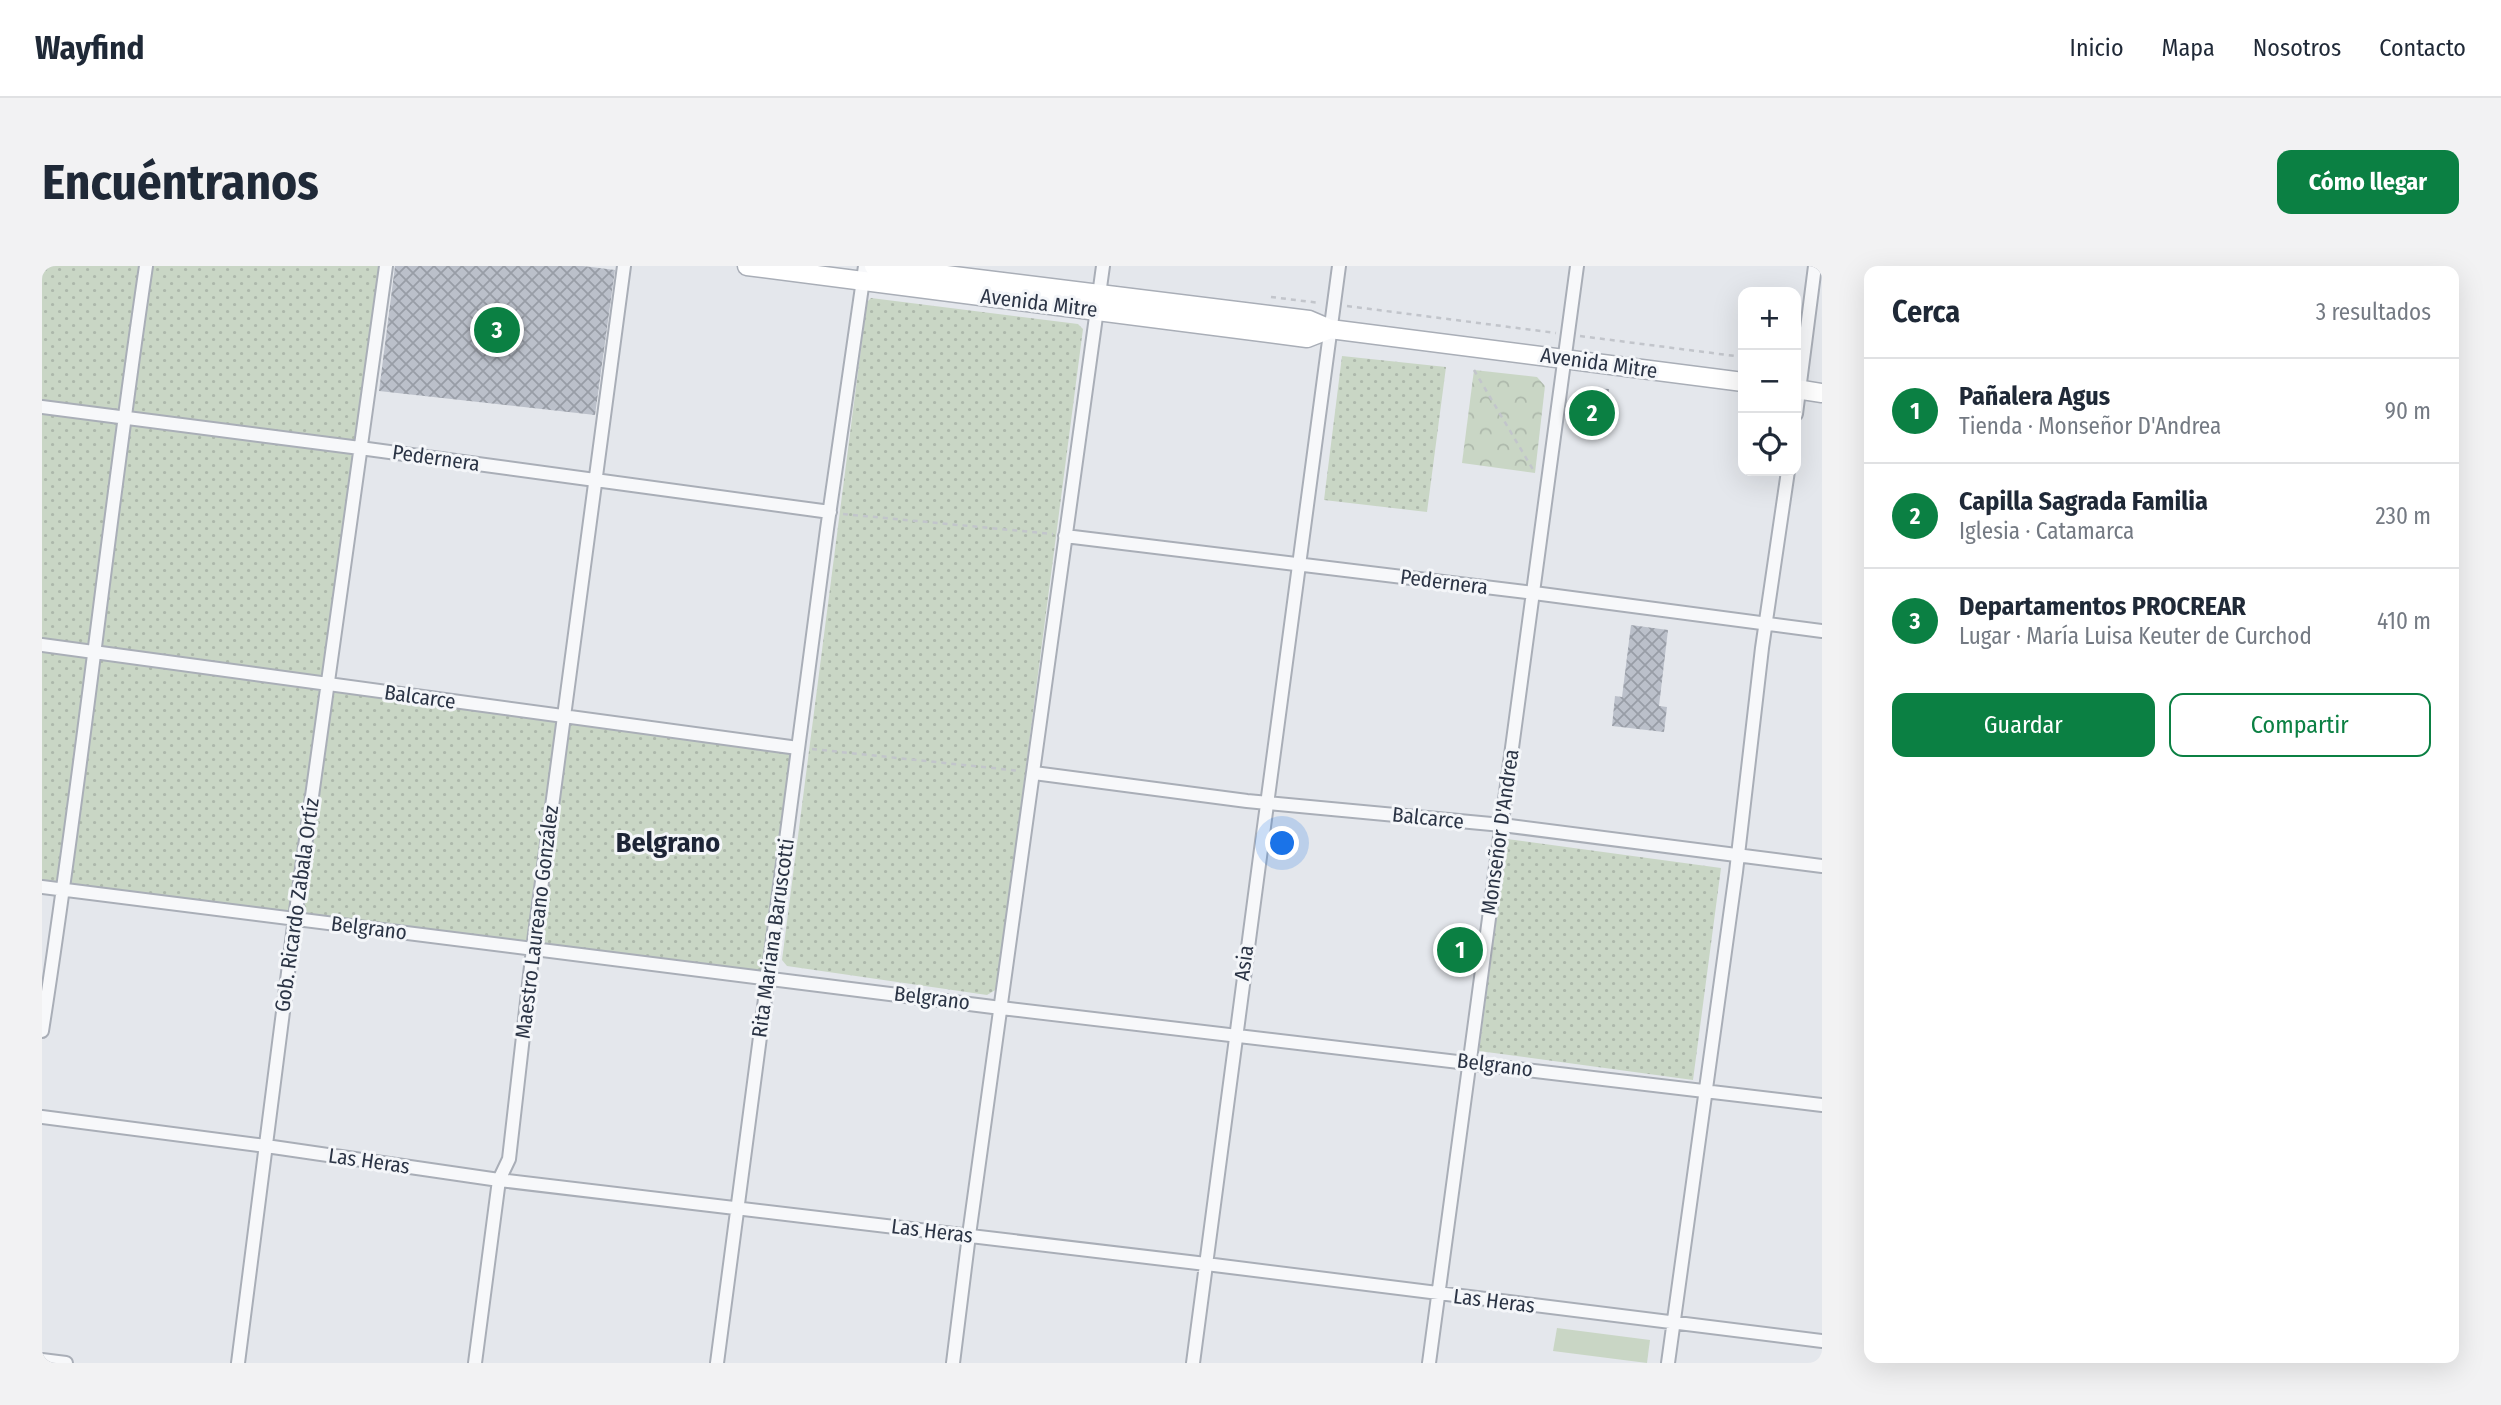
<!DOCTYPE html>
<html lang="es">
<head>
<meta charset="utf-8">
<style>
  body { margin:0; font-family:"Fira Sans Condensed",sans-serif; background:#f2f2f3; color:#1f2937 }
  .controls { position:absolute; right:21px; top:21px; display:grid; overflow:hidden; border-radius:14px; box-shadow:0 7px 28px #0002 }
  .controls button { width:63px; height:63px; display:grid; place-items:center; padding:0; border:0; border-bottom:2px solid #e0e1e3; background:#fff; color:#1f2937; font:35px sans-serif }
  .you { position:absolute; left:1241px; top:578px; width:24px; height:24px; margin:-18px; border:5px solid #fff; border-radius:50%; background:#1a73e8; box-shadow:0 0 0 10px #1a73e833 }
  .badge { display:grid; place-items:center; width:46px; height:46px; border-radius:50%; background:#0b8043; color:#fff; font-size:23px; font-weight:700 }
  .pin { position:absolute; translate:-50% -50%; border:4px solid #fff; box-shadow:0 2px 7px #0006 }
  .list { margin:0; padding:0; list-style:none }
  h2 { display:flex; justify-content:space-between; align-items:center; height:91px; margin:0; padding:0 28px; font-size:30px }
  h2 small { font-size:23px; font-weight:400; color:#747a83 }
  .list li { display:grid; grid-template-columns:46px 1fr auto; gap:21px; align-items:center; box-sizing:border-box; height:105px; padding:0 28px; border-top:2px solid #e0e1e3 }
  .list b { display:block; font-size:26px; white-space:nowrap }
  .list p { margin:0; font-size:23px; white-space:nowrap; color:#747a83 }
  .list em { font-size:23px; font-style:normal; color:#747a83 }
  .actions { display:flex; gap:14px; padding:21px 28px }
  .actions a { flex:1; padding:16px 0; border:2px solid #0b8043; border-radius:14px; text-align:center; font-size:24px; color:#0b8043 }
  .actions .main { background:#0b8043; color:#fff }
  .icon { flex:none; width:38px; height:38px; fill:none; stroke:currentColor; stroke-width:2; stroke-linecap:round; stroke-linejoin:round }
  .map { position:relative; flex:none; width:1780px; height:1097px; overflow:hidden; border-radius:14px }
  header { display:flex; align-items:center; gap:42px; box-sizing:border-box; height:98px; padding:0 35px; background:#fff; border-bottom:2px solid #e0e1e3 }
  header strong { font-size:33px }
  nav { display:flex; gap:38px; margin-inline-start:auto; font-size:24px }
  .intro { display:flex; align-items:center; justify-content:space-between; box-sizing:border-box; height:168px; padding:0 42px }
  h1 { margin:0; font-size:49px }
  .button { padding:18px 32px; border-radius:14px; background:#0b8043; color:#fff; font-size:24px; font-weight:700 }
  main { display:flex; gap:42px; padding:0 42px }
  aside { flex:1; background:#fff; border-radius:14px; box-shadow:0 7px 28px #0002 }
  .map>svg:first-child { display:block }
  .grass { fill:url(#grass-dots) }
  .park { fill:url(#park-crowns) }
  .pitch { fill:#c9d6c5 }
  .building { fill:url(#building-cross-hatch) }
  .lines { fill:none; stroke-linecap:round; stroke-linejoin:round }
  .minor-casing { stroke:#a9aeb7; stroke-width:16 }
  .secondary-casing { stroke:#a9aeb7; stroke-width:21 }
  .path { stroke:#c2c5cb; stroke-width:2.5; stroke-dasharray:5 5; stroke-linecap:butt }
  .minor { stroke:#f7f8fa; stroke-width:12 }
  .secondary { stroke:#fff; stroke-width:18 }
  .labels { text-anchor:middle; dominant-baseline:central; stroke-width:6; stroke-linejoin:round; paint-order:stroke }
  .street-label { font-size:21px; fill:#2b3445; stroke:#f4f6f9 }
  .district-label { font-size:28px; font-weight:bold; fill:#1d2536; stroke:#f4f6f9 }
</style>
</head>
<body>
<header>
<strong>Wayfind</strong>
<nav><a>Inicio</a><a>Mapa</a><a>Nosotros</a><a>Contacto</a></nav>
</header>
<div class="intro"><h1>Encuéntranos</h1><a class="button">Cómo llegar</a></div>
<main>
<div class="map">
<svg width="1780" height="1097" viewBox="0 0 1780 1097">
  <defs>
    <pattern id="grass-dots" width="8" height="8" patternUnits="userSpaceOnUse" patternTransform="scale(1.75)"><rect width="8" height="8" fill="#c9d6c5"/><path d="M2 2h.1M6 6h.1" fill="none" stroke="#adb8ab" stroke-width="1.8" stroke-linecap="round"/></pattern>
    <pattern id="park-crowns" width="20" height="18" patternUnits="userSpaceOnUse" patternTransform="scale(1.75)"><rect width="20" height="18" fill="#c9d6c5"/><path d="M2 6a3 3 0 1 1 6 0M12 15a3 3 0 1 1 6 0" fill="none" stroke="#adb8ab"/></pattern>
    <pattern id="building-cross-hatch" width="8" height="8" patternUnits="userSpaceOnUse" patternTransform="scale(1.75)"><rect width="8" height="8" fill="#bbc0ca"/><path d="M0 0l8 8M0 8l8-8" fill="none" stroke="#989da6"/></pattern>
  </defs>
  <rect width="100%" height="100%" fill="#e4e7ec"/>
  <!-- grass -->
  <path class="grass" d="M0,0H344L286,418L756,482L725,711L0,621Z
    M829,32L1036,58L1041,63L955,723L945,729L745,700L740,694L825,36Z
    M1300,90L1404,101L1385,246L1282,234Z
    M1465,573L1679,602L1651,814L1437,785Z"/>
  <!-- park -->
  <path class="park" d="M1432,104L1495,111L1503,120L1493,207L1420,197Z"/>
  <!-- pitch -->
  <path class="pitch" d="M1515,1062L1608,1074L1605,1097L1511,1085Z"/>
  <!-- building -->
  <path class="building" d="M353,0H541L573,4L553,149L337,125Z
    M1547,122L1567,123L1562,168L1533,164L1537,130Z
    M1589,359L1626,364L1617,440L1625,441L1622,466L1570,460L1573,430L1580,431Z"/>
  <g class="lines">
    <defs>
      <path id="minor" d="M0,141L318,182L788,246
        M1754,148L1773,0
        M1023,270L1492,327L1780,365
        M0,379L756,482
        M992,507L1205,535L1460,559L1780,600
        M0,621L959,742L1780,839
        M0,765C40,511 66,255 104,0
        M0,851L224,880L457,914L1164,998L1780,1075
        M0,1094L24,1097
        M196,1097L253,652L344,0
        M433,1097L457,914L467,893L491,683L582,0
        M675,1097L785,263L823,0
        M911,1097L927,969L1061,0
        M1151,1097C1199,731 1248,366 1297,0
        M1387,1097C1435,731 1487,366 1535,0
        M1626,1097L1694,606L1720,382L1746,205"/>
      <path id="secondary" d="M705,0L1265,72L1288,63
        M832,0L1267,54L1288,63L1701,116
        M1754,123L1780,127"/>
    </defs>
    <!-- minor casing -->
    <use href="#minor" class="minor-casing"/>
    <!-- secondary casing -->
    <use href="#secondary" class="secondary-casing"/>
    <!-- path -->
    <path class="path" d="M1229,31L1278,37
      M1305,40L1514,67
      M1538,70L1701,91
      M1432,104L1493,207
      M801,248L1011,268
      M770,483L979,505"/>
    <!-- minor -->
    <use href="#minor" class="minor"/>
    <!-- secondary -->
    <use href="#secondary" class="secondary"/>
  </g>
  <g class="labels">
    <!-- street labels -->
    <g class="street-label">
      <text transform="translate(997 37) rotate(7)">Avenida Mitre</text>
      <text transform="translate(1557 97) rotate(8)">Avenida Mitre</text>
      <text transform="translate(394 192) rotate(8)">Pedernera</text>
      <text transform="translate(1402 316) rotate(7)">Pedernera</text>
      <text transform="translate(378 431) rotate(8)">Balcarce</text>
      <text transform="translate(1386 552) rotate(6)">Balcarce</text>
      <text transform="translate(1458 566) rotate(-82)">Monseñor D'Andrea</text>
      <text transform="translate(255 639) rotate(-82)">Gob. Ricardo Zabala Ortíz</text>
      <text transform="translate(495 656) rotate(-83)">Maestro Laureano González</text>
      <text transform="translate(327 662) rotate(7)">Belgrano</text>
      <text transform="translate(731 672) rotate(-82)">Rita Mariana Baruscotti</text>
      <text transform="translate(1202 697) rotate(-82)">Asia</text>
      <text transform="translate(890 732) rotate(7)">Belgrano</text>
      <text transform="translate(1453 799) rotate(7)">Belgrano</text>
      <text transform="translate(327 895) rotate(8)">Las Heras</text>
      <text transform="translate(890 965) rotate(7)">Las Heras</text>
      <text transform="translate(1452 1035) rotate(7)">Las Heras</text>
    </g>
    <!-- district labels -->
    <g class="district-label">
      <text x="626" y="576">Belgrano</text>
    </g>
  </g>
</svg>
<div class="controls">
<button>+</button>
<button>−</button>
<button><svg class="icon" aria-label="locate" viewBox="0 0 24 24"><circle cx="12" cy="12" r="6"/><path d="M12 2v4M12 18v4M2 12h4M18 12h4"/></svg></button>
</div>
<div class="you"></div>
<div class="pin badge" style="left:1418px;top:684px">1</div>
<div class="pin badge" style="left:1550px;top:147px">2</div>
<div class="pin badge" style="left:455px;top:64px">3</div>
</div>
<aside>
<h2>Cerca<small>3 resultados</small></h2>
<ul class="list">
<li><span class="badge">1</span><div><b>Pañalera Agus</b><p>Tienda · Monseñor D'Andrea</p></div><em>90 m</em></li>
<li><span class="badge">2</span><div><b>Capilla Sagrada Familia</b><p>Iglesia · Catamarca</p></div><em>230 m</em></li>
<li><span class="badge">3</span><div><b>Departamentos PROCREAR</b><p>Lugar · María Luisa Keuter de Curchod</p></div><em>410 m</em></li>
</ul>
<div class="actions"><a class="main">Guardar</a><a>Compartir</a></div>
</aside>
</main>
</body>
</html>
